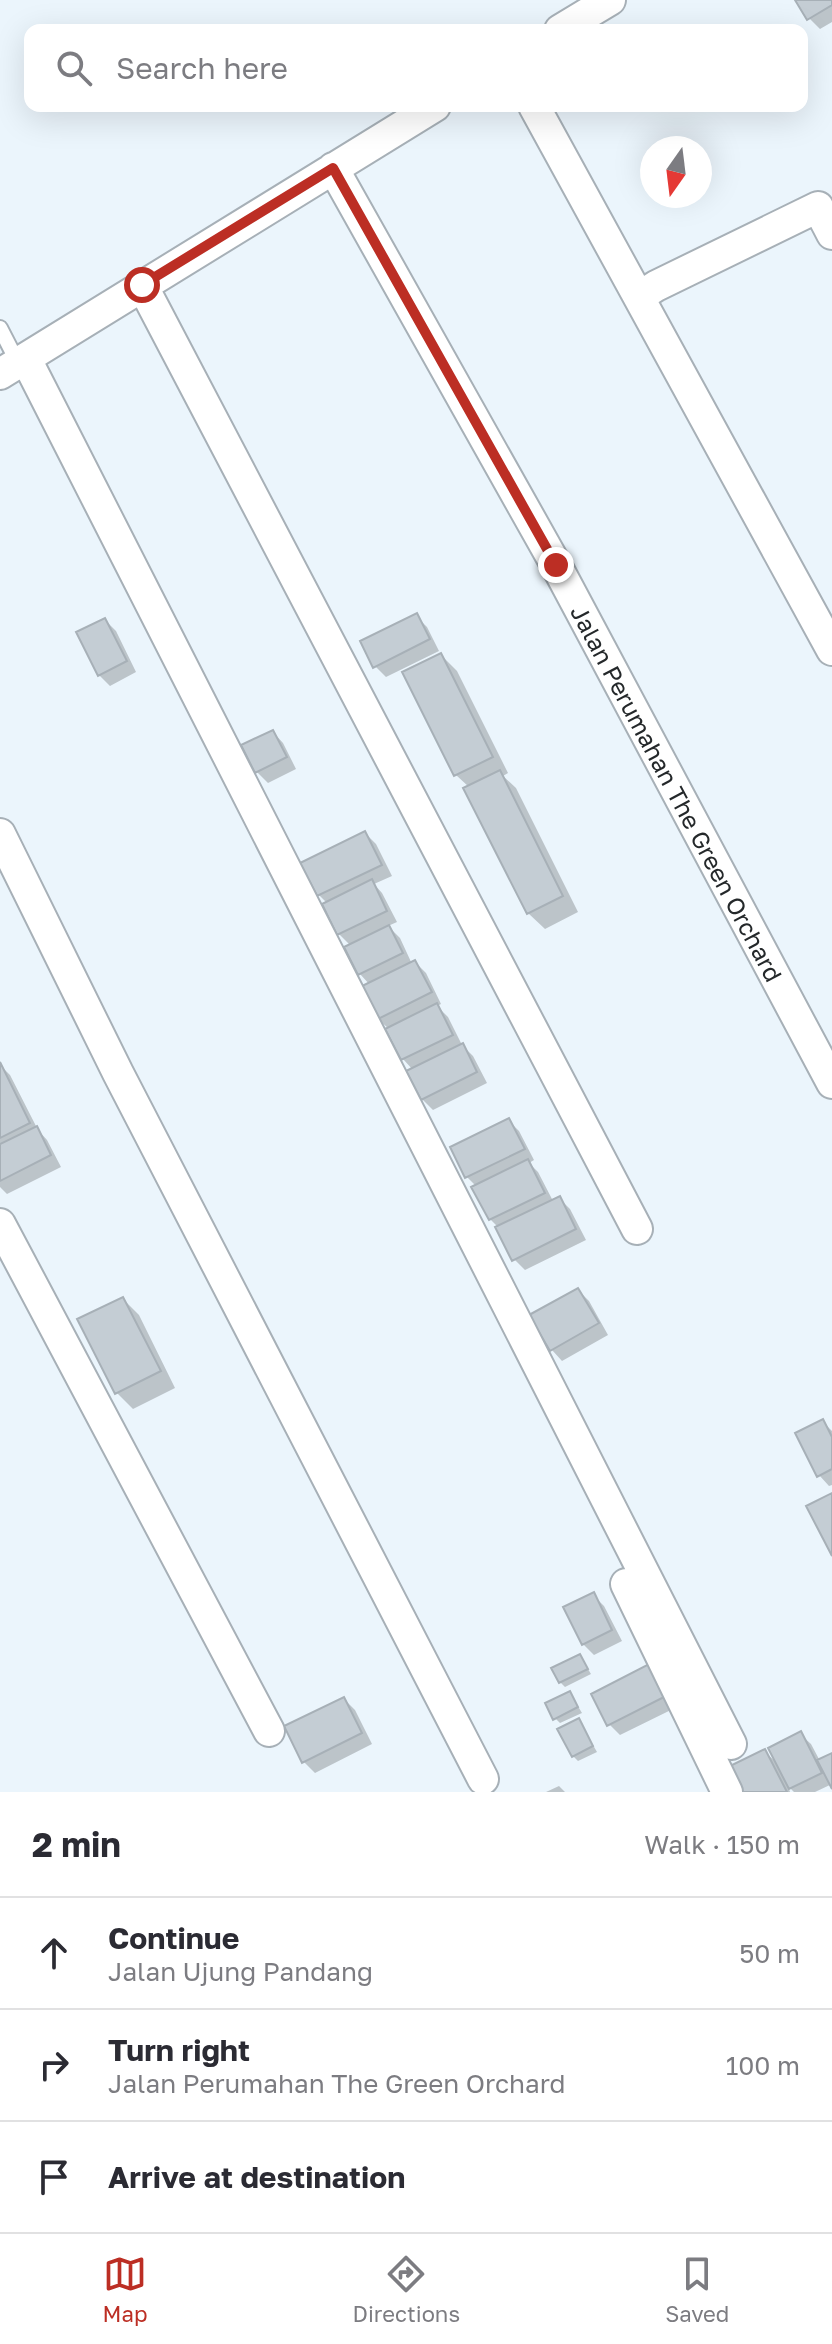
<!DOCTYPE html>
<html lang="en">
<head>
<meta charset="utf-8">
<style>
  body { margin:0; font-family:"Golos Text",sans-serif; background:#f7f7f7; color:#2b2b33 }
  .compass { position:absolute; left:640px; top:136px; width:72px; height:72px; border-radius:50%; background:#fff; box-shadow:0 8px 32px #0002; rotate:194deg }
  .stop { position:absolute; width:24px; height:24px; margin:-18px; border:6px solid #bc2e24; border-radius:50%; background:#fff }
  .stop.end { background:#bc2e24; border-color:#fff; box-shadow:0 2px 8px #0008 }
  .list { margin:0; padding:0; list-style:none }
  h2 { display:flex; justify-content:space-between; align-items:center; height:104px; margin:0; padding:0 32px; font-size:34px }
  h2 small { font-size:26px; font-weight:400; color:#7c7c81 }
  .list li { display:grid; grid-template-columns:52px 1fr auto; gap:24px; align-items:center; box-sizing:border-box; height:112px; padding:0 32px; border-top:2px solid #e1e1e2 }
  .list b { display:block; font-size:30px; white-space:nowrap }
  .list p { margin:0; font-size:26px; white-space:nowrap; color:#7c7c81 }
  .list em { font-size:26px; font-style:normal; color:#7c7c81 }
  .icon { flex:none; width:44px; height:44px; fill:none; stroke:currentColor; stroke-width:2; stroke-linecap:round; stroke-linejoin:round }
  .map { position:relative; flex:none; width:832px; height:1792px; overflow:hidden }
  .search { position:absolute; background:#fff; box-shadow:0 8px 32px #0002; left:24px; right:24px; top:24px; height:88px; display:flex; align-items:center; gap:20px; box-sizing:border-box; padding:0 28px; border-radius:16px; color:#7c7c81; font-size:30px }
  .sheet { height:440px; background:#fff }
  nav { display:flex; justify-content:space-around; align-items:center; box-sizing:border-box; height:112px; border-top:2px solid #e1e1e2; background:#fff; font-size:22px; color:#7c7c81 }
  nav a { display:grid; justify-items:center; gap:4px }
  nav .on { color:#bc2e24 }
  .map>svg:first-child { display:block }
  .shadow { fill:#0003 }
  .building { fill:#c4cdd4; stroke:#a7b0b7; stroke-width:2 }
  .lines { fill:none; stroke-linecap:round; stroke-linejoin:round }
  .lane-casing { stroke:#a7b0b7; stroke-width:18 }
  .street-casing { stroke:#a7b0b7; stroke-width:34 }
  .lane { stroke:#fff; stroke-width:14 }
  .street { stroke:#fff; stroke-width:30 }
  .route { stroke:#bc2e24; stroke-width:10 }
  .labels { text-anchor:middle; dominant-baseline:central; stroke-width:6; stroke-linejoin:round; paint-order:stroke }
  .street-label { font-size:24px; fill:#24282a; stroke:#fff }
</style>
</head>
<body>
<div class="map">
<svg width="832" height="1792" viewBox="0 0 832 1792">
  <rect width="100%" height="100%" fill="#ebf5fc"/>
  <!-- shadow -->
  <path class="shadow" d="M797,0H832V22L820,29L809,18Z
    M416,616L427,627L439,651L386,677L375,666Z
    M105,620L116,631L136,672L110,686L99,675Z
    M441,655L457,671L508,773L503,776L516,788L578,912L545,929L528,913L469,787L456,775Z
    M273,732L283,743L296,769L268,783L257,772Z
    M365,833L376,844L392,876L374,884L382,893L397,922L388,926L400,938L412,964L415,962L426,973L441,1004L437,1006L448,1017L462,1045L473,1056L487,1083L433,1110L422,1099L413,1070L403,1059L389,1029L378,1019L370,985L360,974L351,946L339,934L328,904L319,895L303,863Z
    M0,1065L10,1075L38,1130L47,1140L61,1167L7,1194L0,1187Z
    M508,1120L519,1131L534,1160L529,1163L538,1172L553,1201L559,1198L570,1209L586,1240L525,1270L514,1259L499,1228L490,1219L476,1186L467,1177Z
    M578,1290L589,1301L608,1335L562,1361L552,1350L532,1316Z
    M123,1299L139,1315L175,1388L133,1409L117,1393L80,1320Z
    M823,1422L832,1431V1485L829,1486L819,1475Z
    M593,1595L604,1606L622,1641L594,1655L583,1644Z
    M580,1656L591,1674L565,1687L560,1682Z
    M651,1666L677,1707L620,1735L609,1724Z
    M570,1693L582,1713L560,1723L555,1718Z
    M344,1699L355,1710L372,1744L315,1773L304,1762Z
    M579,1721L597,1752L578,1761L573,1756Z
    M800,1734L811,1744L820,1761L832,1755V1784L815,1792H794L788,1786L790,1792H743L764,1751L778,1764Z
    M559,1786L565,1792H546Z"/>
  <!-- building -->
  <path class="building" d="M795,0H832V5L807,20Z
    M417,613L430,639L373,668L360,641Z
    M105,618L127,661L98,676L76,632Z
    M441,653L493,757L454,776L402,672Z
    M273,730L287,757L255,773L241,745Z
    M500,770L563,896L527,914L463,788Z
    M365,831L382,865L317,896L300,863Z
    M372,879L387,911L337,935L322,904Z
    M389,925L403,953L358,975L344,947Z
    M415,960L432,992L376,1020L360,987Z
    M437,1003L453,1035L401,1060L385,1029Z
    M463,1043L477,1072L421,1100L406,1071Z
    M0,1062L30,1123L0,1138Z
    M509,1118L525,1149L465,1178L450,1147Z
    M37,1126L51,1155L0,1181V1144Z
    M528,1159L545,1193L489,1220L471,1187Z
    M560,1196L576,1229L512,1261L495,1227Z
    M578,1288L599,1323L550,1351L529,1315Z
    M123,1297L161,1371L115,1394L77,1319Z
    M823,1419L832,1437V1469L817,1477L795,1433Z
    M832,1493V1556L806,1506Z
    M594,1592L612,1630L582,1645L563,1607Z
    M580,1654L588,1669L559,1683L551,1668Z
    M651,1663L668,1695L607,1726L591,1694Z
    M570,1691L578,1707L553,1720L545,1703Z
    M344,1697L362,1733L302,1763L284,1726Z
    M579,1718L593,1746L572,1757L557,1729Z
    M801,1731L822,1773L789,1789L768,1748Z
    M765,1749L787,1792H741L728,1767Z
    M832,1753V1789L817,1760Z"/>
  <g class="lines">
    <defs>
      <path id="lane" d="M0,328L18,363"/>
      <path id="street" d="M560,30L610,0
        M534,106L832,650
        M333,168L556,565L832,1083
        M142,285L637,1229
        M639,297L656,286L818,207L832,234
        M26,359L731,1744
        M0,374L435,106
        M0,834L118,1073L483,1779
        M0,1224L269,1731
        M626,1584L727,1792"/>
    </defs>
    <!-- lane casing -->
    <use href="#lane" class="lane-casing"/>
    <!-- street casing -->
    <use href="#street" class="street-casing"/>
    <!-- lane -->
    <use href="#lane" class="lane"/>
    <!-- street -->
    <use href="#street" class="street"/>
  </g>
  <g class="lines">
    <!-- route -->
    <path class="route" d="M142,285L333,168L556,565"/>
  </g>
  <g class="labels">
    <!-- street labels -->
    <g class="street-label">
      <text transform="translate(677 793) rotate(62)">Jalan Perumahan The Green Orchard</text>
    </g>
  </g>
</svg>
<svg class="compass" viewBox="-18 -18 36 36"><path d="M0-13l5 13h-10z" fill="#e53935"/><path d="M0 13l5-13h-10z" fill="#7c7c81"/></svg>
<div class="stop" style="left:142px;top:285px"></div>
<div class="stop end" style="left:556px;top:565px"></div>
<div class="search"><svg class="icon" aria-label="search" viewBox="0 0 24 24"><circle cx="10" cy="10" r="6"/><path d="M15 15l6 6"/></svg>Search here</div>
</div>
<section class="sheet">
<h2>2 min<small>Walk · 150 m</small></h2>
<ul class="list">
<li><svg class="icon" aria-label="ahead" viewBox="0 0 24 24"><path d="M12 20V5M6 11l6-6 6 6"/></svg><div><b>Continue</b><p>Jalan Ujung Pandang</p></div><em>50 m</em></li>
<li><svg class="icon" aria-label="right" viewBox="0 0 24 24"><path d="M7 20v-9h11M14 6l5 5-5 5"/></svg><div><b>Turn right</b><p>Jalan Perumahan The Green Orchard</p></div><em>100 m</em></li>
<li><svg class="icon" aria-label="arrive" viewBox="0 0 24 24"><path d="M6 21V4h12l-3 4 3 4H6"/></svg><div><b>Arrive at destination</b></div></li>
</ul>
</section>
<nav>
<a class="on"><svg class="icon" aria-label="map" viewBox="0 0 24 24"><path d="M3 6l6-2 6 2 6-2v14l-6 2-6-2-6 2zM9 4v14M15 6v14"/></svg>Map</a>
<a><svg class="icon" aria-label="directions" viewBox="0 0 24 24"><path d="M12 3l9 9-9 9-9-9zM9 14v-3h6M13 9l2 2-2 2"/></svg>Directions</a>
<a><svg class="icon" aria-label="saved" viewBox="0 0 24 24"><path d="M7 4h10v16l-5-4-5 4z"/></svg>Saved</a>
</nav>
</body>
</html>
